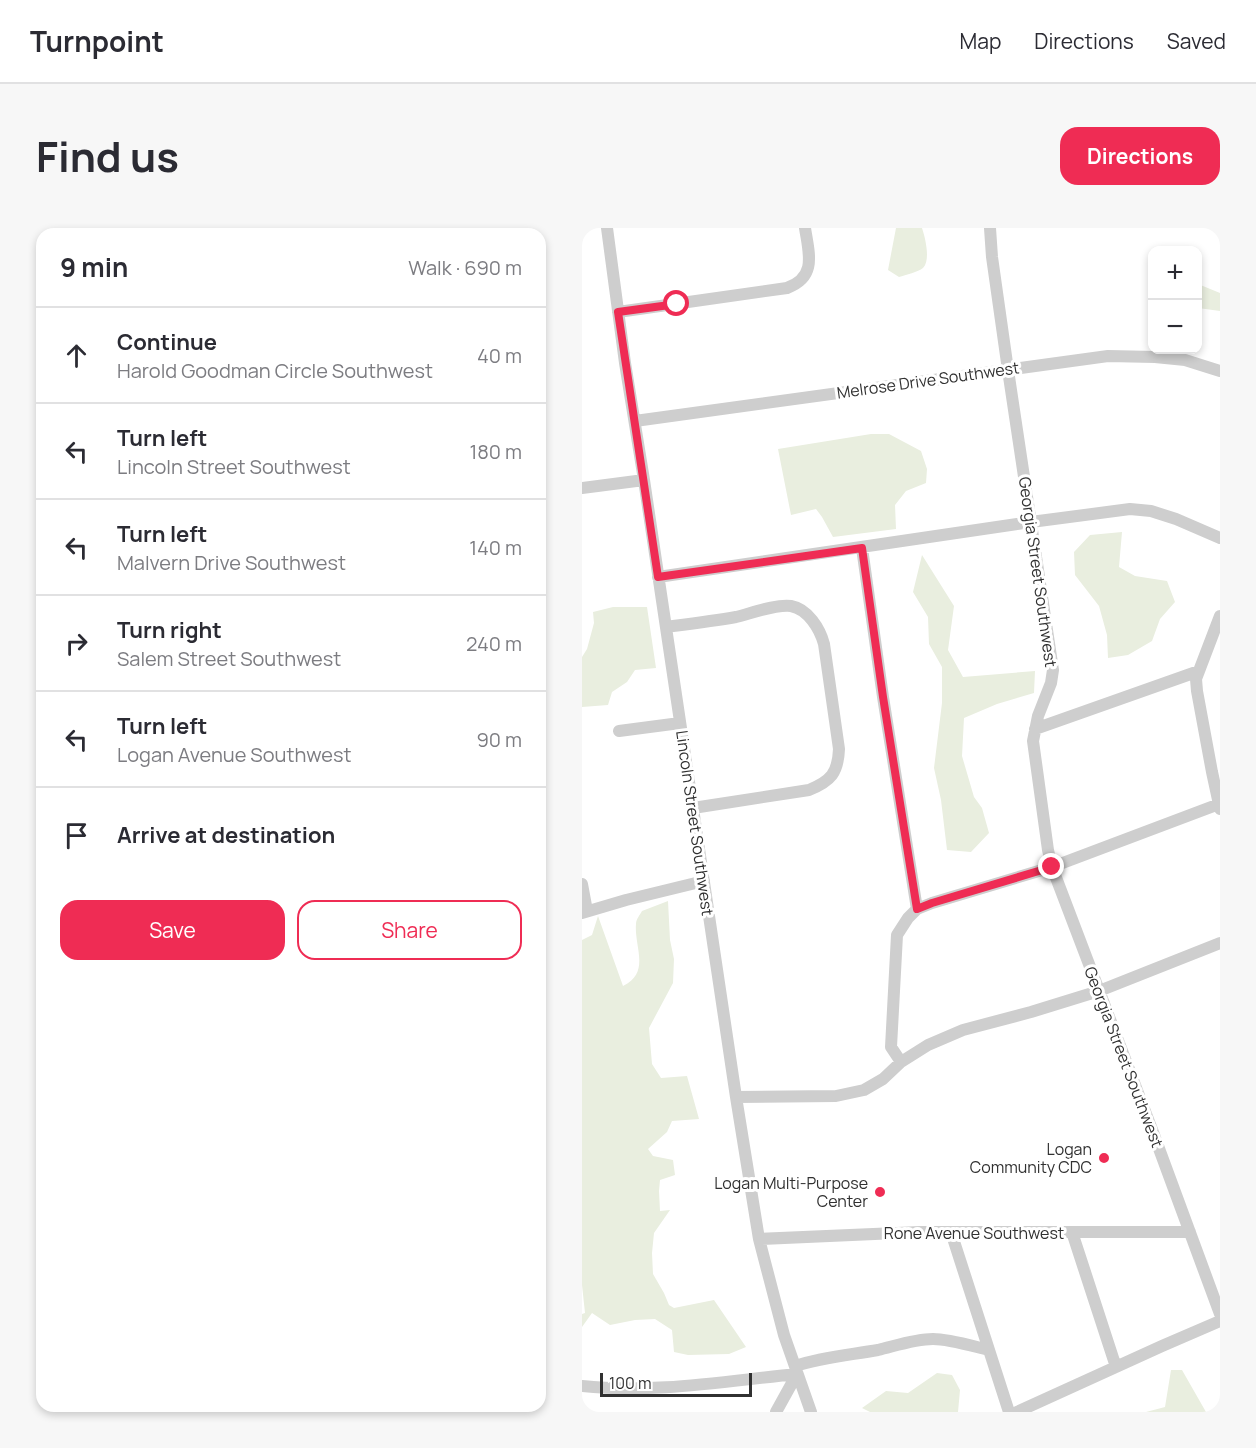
<!DOCTYPE html>
<html lang="en">
<head>
<meta charset="utf-8">
<style>
  body { margin:0; font-family:Manrope,sans-serif; background:#f7f7f7; color:#2b2b33 }
  .controls { position:absolute; right:18px; top:18px; display:grid; overflow:hidden; border-radius:12px; box-shadow:0 3px 9px #0003 }
  .controls button { width:54px; height:54px; display:grid; place-items:center; padding:0; border:0; border-bottom:2px solid #e1e1e2; background:#fff; color:#2b2b33; font:30px sans-serif }
  .scale { position:absolute; left:18px; bottom:15px; width:152px; box-sizing:border-box; padding-left:6px; border:3px solid #313131; border-top:0; font-size:16px; line-height:21px; white-space:nowrap; color:#313131; -webkit-text-stroke:4px #fff; paint-order:stroke }
  .stop { position:absolute; width:18px; height:18px; margin:-14px; border:4px solid #ef2c54; border-radius:50%; background:#fff }
  .stop.end { background:#ef2c54; border-color:#fff; box-shadow:0 2px 6px #0008 }
  .list { margin:0; padding:0; list-style:none }
  h2 { display:flex; justify-content:space-between; align-items:center; height:78px; margin:0; padding:0 24px; font-size:26px }
  h2 small { font-size:20px; font-weight:400; color:#7c7c81 }
  .list li { display:grid; grid-template-columns:39px 1fr auto; gap:18px; align-items:center; box-sizing:border-box; height:96px; padding:0 24px; border-top:2px solid #e1e1e2 }
  .list b { display:block; font-size:22px; white-space:nowrap }
  .list p { margin:0; font-size:20px; white-space:nowrap; color:#7c7c81 }
  .list em { font-size:20px; font-style:normal; color:#7c7c81 }
  .actions { display:flex; gap:12px; padding:18px 24px }
  .actions a { flex:1; padding:14px 0; border:2px solid #ef2c54; border-radius:18px; text-align:center; font-size:21px; color:#ef2c54 }
  .actions .main { background:#ef2c54; color:#fff }
  .icon { flex:none; width:33px; height:33px; fill:none; stroke:currentColor; stroke-width:2; stroke-linecap:round; stroke-linejoin:round }
  .map { position:relative; flex:none; width:638px; height:1184px; overflow:hidden; border-radius:18px }
  header { display:flex; align-items:center; gap:36px; box-sizing:border-box; height:84px; padding:0 30px; background:#fff; border-bottom:2px solid #e1e1e2 }
  header strong { font-size:28px }
  nav { display:flex; gap:33px; margin-inline-start:auto; font-size:21px }
  .intro { display:flex; align-items:center; justify-content:space-between; box-sizing:border-box; height:144px; padding:0 36px }
  h1 { margin:0; font-size:42px }
  .button { padding:15px 27px; border-radius:18px; background:#ef2c54; color:#fff; font-size:21px; font-weight:700 }
  main { display:flex; gap:36px; padding:0 36px }
  aside { flex:1; background:#fff; border-radius:18px; box-shadow:0 3px 9px #0003 }
  .map>svg:first-child { display:block }
  .green { fill:#e9eedf }
  .lines { fill:none; stroke-linecap:round; stroke-linejoin:round }
  .minor { stroke:#cecece; stroke-width:12 }
  .route { stroke:#ef2c54; stroke-width:8 }
  .poi-dot { fill:#ef2c54; stroke:#fff; stroke-width:2 }
  .labels { text-anchor:middle; dominant-baseline:central; stroke-width:6; stroke-linejoin:round; paint-order:stroke }
  .street-label { font-size:16px; fill:#313131; stroke:#fff }
  .poi-label { font-size:16px; fill:#313131; stroke:#fff; text-anchor:end }
</style>
</head>
<body>
<header>
<strong>Turnpoint</strong>
<nav><a>Map</a><a>Directions</a><a>Saved</a></nav>
</header>
<div class="intro"><h1>Find us</h1><a class="button">Directions</a></div>
<main>
<aside>
<h2>9 min<small>Walk · 690 m</small></h2>
<ul class="list">
<li><svg class="icon" aria-label="ahead" viewBox="0 0 24 24"><path d="M12 20V5M6 11l6-6 6 6"/></svg><div><b>Continue</b><p>Harold Goodman Circle Southwest</p></div><em>40 m</em></li>
<li><svg class="icon" aria-label="left" viewBox="0 0 24 24"><path d="M17 20v-9H6M10 6l-5 5 5 5"/></svg><div><b>Turn left</b><p>Lincoln Street Southwest</p></div><em>180 m</em></li>
<li><svg class="icon" aria-label="left" viewBox="0 0 24 24"><path d="M17 20v-9H6M10 6l-5 5 5 5"/></svg><div><b>Turn left</b><p>Malvern Drive Southwest</p></div><em>140 m</em></li>
<li><svg class="icon" aria-label="right" viewBox="0 0 24 24"><path d="M7 20v-9h11M14 6l5 5-5 5"/></svg><div><b>Turn right</b><p>Salem Street Southwest</p></div><em>240 m</em></li>
<li><svg class="icon" aria-label="left" viewBox="0 0 24 24"><path d="M17 20v-9H6M10 6l-5 5 5 5"/></svg><div><b>Turn left</b><p>Logan Avenue Southwest</p></div><em>90 m</em></li>
<li><svg class="icon" aria-label="arrive" viewBox="0 0 24 24"><path d="M6 21V4h12l-3 4 3 4H6"/></svg><div><b>Arrive at destination</b></div></li>
</ul>
<div class="actions"><a class="main">Save</a><a>Share</a></div>
</aside>
<div class="map">
<svg width="638" height="1184" viewBox="0 0 638 1184">
  <rect width="100%" height="100%" fill="#fff"/>
  <!-- green -->
  <path class="green" d="M314,0H340C343,9 349,32 341,40C336,44 324,47 317,49L306,42Z
    M616,56L638,65V83L616,80Z
    M289,206H307L339,223L345,241L344,255L324,263L313,277L314,301L251,309L240,289L234,281L209,287L196,221Z
    M540,304L537,339L553,348L585,353L593,374L578,391L570,413L546,427L526,430L525,407L517,378L493,347L492,324L508,307Z
    M340,327L372,378L366,422L381,449L453,443L452,465L415,476L382,490L380,528L392,569L400,580L407,605L389,624L365,622L359,572L352,540L360,475V439L347,416L346,389L331,364Z
    M31,379H65L74,440L53,442L45,454L30,464L26,477L0,479V429L5,421L12,395L11,384Z
    M86,673L88,712L92,731L91,755L67,800L70,836L79,850L105,848L117,891L90,893L85,904L66,921L71,928L91,932L93,947L78,952L77,963L78,983L88,982L72,1005L70,1025L71,1046L82,1065L87,1077L92,1080L132,1072L164,1119L147,1126L106,1127L92,1124L90,1102L73,1091L53,1092L28,1097L10,1085L0,1099V1086L3,1085L0,1057V712L10,707L16,688L41,758C69,744 52,719 54,696C54,691 58,687 60,683Z
    M589,1142H600L624,1184H564L583,1179Z
    M355,1145L370,1147L378,1162L376,1184H288L280,1180L304,1163L326,1165Z"/>
  <g class="lines">
    <!-- minor -->
    <path class="minor" d="M25,0L43,135L62,252L154,869L177,1011L202,1107L229,1184
      M408,0L410,29L426,142L471,442L469,455L456,488L451,513L466,622L470,639L572,907L638,1086
      M36,84L205,60C235,49 227,26 223,0
      M53,193L526,128L573,129L603,132L638,143
      M0,260L62,252
      M280,320L301,469L335,681L326,690L315,707L309,819L319,834
      M76,349L449,294L548,281L569,283L594,291L638,310
      M638,388L617,443L614,451L615,463L630,544L638,581
      M84,399C107,396 131,393 154,389C170,385 194,376 209,378C226,381 238,401 242,416L257,521C256,545 249,553 227,562L111,580
      M453,501L617,443
      M37,503L98,495
      M0,656L5,683
      M335,681L350,675L470,639L637,576
      M0,685L44,672L122,653
      M154,869L254,868L282,862L301,851L319,834L346,817L381,802L449,784L517,763L638,715
      M369,1004L427,1184
      M490,1004L534,1139
      M177,1011L338,1004H608
      M213,1138C240,1129 267,1127 296,1122C313,1118 333,1111 351,1111C367,1111 390,1118 407,1122
      M0,1158C71,1166 144,1153 215,1146
      M194,1184L215,1146
      M435,1184L580,1118L638,1093"/>
  </g>
  <g class="lines">
    <!-- route -->
    <path class="route" d="M95,76L36,84L76,349L280,320L301,469L335,681L350,675L470,639"/>
  </g>
  <!-- markers -->
  <g class="poi-dot">
    <circle cx="522" cy="930" r="6"/>
    <circle cx="298" cy="964" r="6"/>
  </g>
  <g class="labels">
    <!-- street labels -->
    <g class="street-label">
      <text transform="translate(346 152) rotate(-8)">Melrose Drive Southwest</text>
      <text transform="translate(456 344) rotate(82)">Georgia Street Southwest</text>
      <text transform="translate(113 595) rotate(82)">Lincoln Street Southwest</text>
      <text transform="translate(542 829) rotate(69)">Georgia Street Southwest</text>
      <text x="392" y="1005">Rone Avenue Southwest</text>
    </g>
    <!-- poi labels -->
    <g class="poi-label">
      <text x="510" y="921">Logan<tspan x="510" dy="18">Community CDC</tspan></text>
      <text x="286" y="955">Logan Multi-Purpose<tspan x="286" dy="18">Center</tspan></text>
    </g>
  </g>
</svg>
<div class="controls">
<button>+</button>
<button>−</button>
</div>
<div class="scale">100 m</div>
<div class="stop" style="left:95px;top:76px"></div>
<div class="stop end" style="left:470px;top:639px"></div>
</div>
</main>
</body>
</html>
